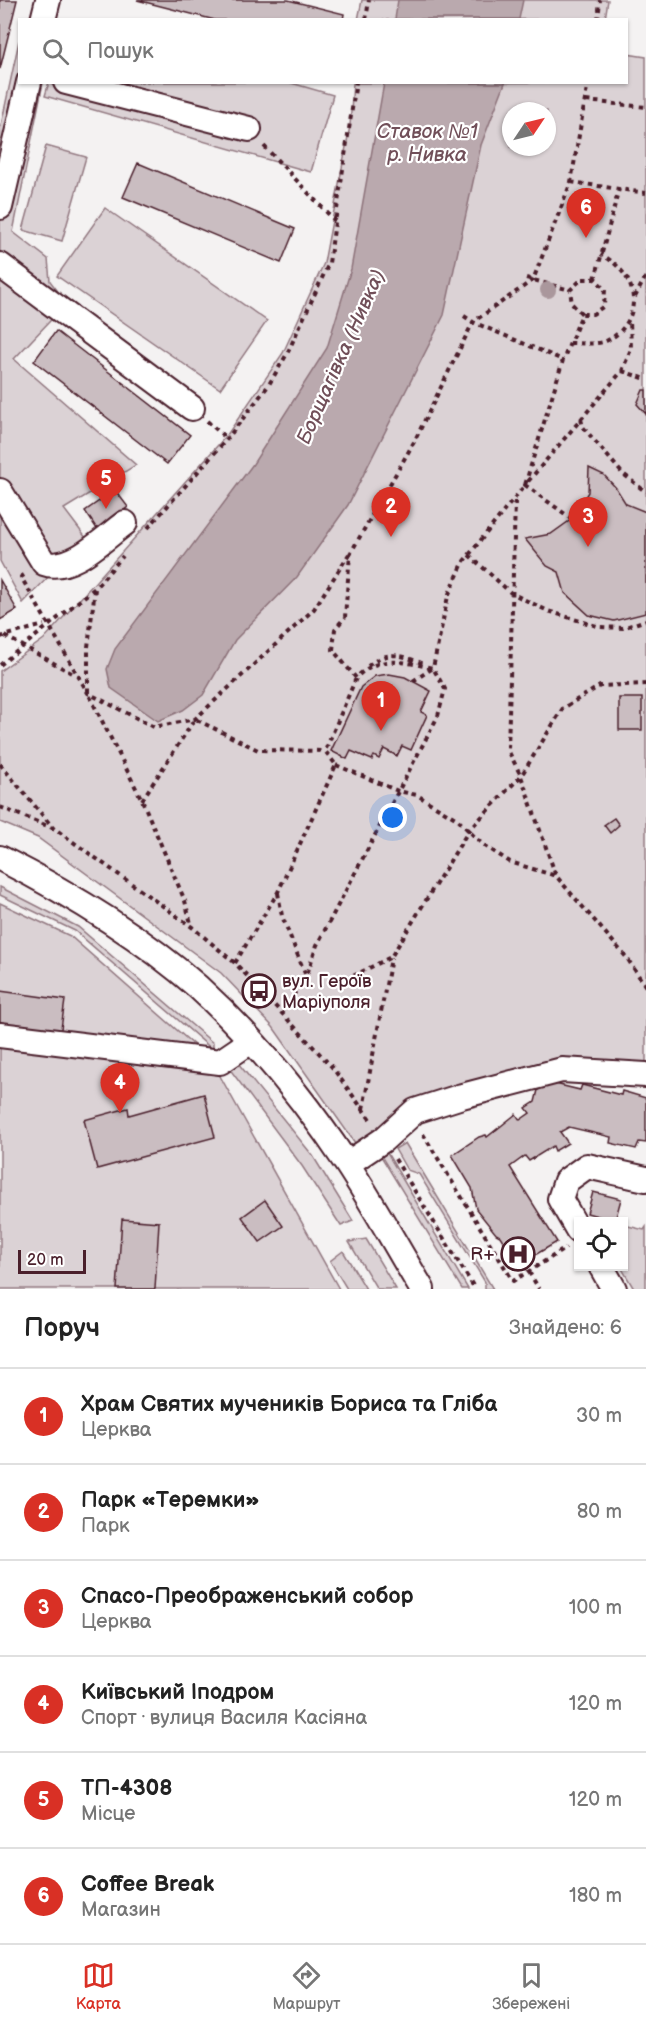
<!DOCTYPE html>
<html lang="uk">
<head>
<meta charset="utf-8">
<style>
  body { margin:0; font-family:"Balsamiq Sans",sans-serif; background:#f2f2f2; color:#222 }
  .controls { position:absolute; right:18px; bottom:18px; display:grid; overflow:hidden; border-radius:0px; box-shadow:0 2px 4px #0004 }
  .controls button { width:54px; height:54px; display:grid; place-items:center; padding:0; border:0; border-bottom:2px solid #e0e0e0; background:#fff; color:#222; font:30px sans-serif }
  .compass { position:absolute; left:502px; top:102px; width:54px; height:54px; border-radius:50%; background:#fff; box-shadow:0 2px 4px #0004; rotate:55deg }
  .scale { position:absolute; left:18px; bottom:15px; width:68px; box-sizing:border-box; padding-left:6px; border:3px solid #4a1f2b; border-top:0; font-size:16px; line-height:21px; white-space:nowrap; color:#4a1f2b; -webkit-text-stroke:4px #fff; paint-order:stroke }
  .you { position:absolute; left:393px; top:818px; width:21px; height:21px; margin:-15px; border:4px solid #fff; border-radius:50%; background:#1a73e8; box-shadow:0 0 0 9px #1a73e833 }
  .badge { display:grid; place-items:center; width:39px; height:39px; border-radius:50%; background:#d93025; color:#fff; font-size:20px; font-weight:700 }
  .pin { position:absolute; translate:-50% -50px; filter:drop-shadow(0 2px 3px #0008) }
  .pin::after { content:''; position:absolute; top:32px; width:21px; height:18px; background:inherit; clip-path:polygon(0 0,100% 0,50% 100%) }
  .list { margin:0; padding:0; list-style:none }
  h2 { display:flex; justify-content:space-between; align-items:center; height:78px; margin:0; padding:0 24px; font-size:26px }
  h2 small { font-size:20px; font-weight:400; color:#767676 }
  .list li { display:grid; grid-template-columns:39px 1fr auto; gap:18px; align-items:center; box-sizing:border-box; height:96px; padding:0 24px; border-top:2px solid #e0e0e0 }
  .list b { display:block; font-size:22px; white-space:nowrap }
  .list p { margin:0; font-size:20px; white-space:nowrap; color:#767676 }
  .list em { font-size:20px; font-style:normal; color:#767676 }
  .icon { flex:none; width:33px; height:33px; fill:none; stroke:currentColor; stroke-width:2; stroke-linecap:round; stroke-linejoin:round }
  .map { position:relative; flex:none; width:646px; height:1289px; overflow:hidden }
  .search { position:absolute; background:#fff; box-shadow:0 2px 4px #0004; left:18px; right:18px; top:18px; height:66px; display:flex; align-items:center; gap:15px; box-sizing:border-box; padding:0 21px; border-radius:0px; color:#767676; font-size:22px }
  .sheet { height:654px; background:#fff }
  nav { display:flex; justify-content:space-around; align-items:center; box-sizing:border-box; height:84px; border-top:2px solid #e0e0e0; background:#fff; font-size:16px; color:#767676 }
  nav a { display:grid; justify-items:center; gap:3px }
  nav .on { color:#d93025 }
  .map>svg:first-child { display:block }
  .green { fill:#dbd2d5; stroke:#927880; stroke-width:1.5; fill-rule:evenodd }
  .water { fill:#baa9ae; stroke:#8d727a; stroke-width:1.5 }
  .building { fill:#cabdc1; stroke:#4a1f2b; stroke-width:1.5 }
  .lines { fill:none; stroke-linecap:round; stroke-linejoin:round }
  .minor-casing { stroke:#4a1f2b; stroke-width:28 }
  .path { stroke:#4a1f2b; stroke-width:4; stroke-dasharray:4.5 4.5; stroke-linecap:butt }
  .minor { stroke:#fff; stroke-width:24 }
  .tree { fill:#aa979c }
  .labels { text-anchor:middle; dominant-baseline:central; stroke-width:4.5; stroke-linejoin:round; paint-order:stroke }
  .poi-label { font-size:18px; fill:#4a1f2b; stroke:#fff; text-anchor:start }
  .water-label { font-size:20px; font-style:italic; fill:#714f59; stroke:#fff }
</style>
</head>
<body>
<div class="map">
<svg width="646" height="1289" viewBox="0 0 646 1289">
  <rect width="100%" height="100%" fill="#f4f2f2"/>
  <filter id="ink" filterUnits="userSpaceOnUse"><feTurbulence type="fractalNoise" baseFrequency=".0167" numOctaves="2"/><feDisplacementMap in="SourceGraphic" scale="12" xChannelSelector="R" yChannelSelector="G"/><feConvolveMatrix kernelMatrix="1 2 1 2 8 2 1 2 1" color-interpolation-filters="sRGB"/></filter>
  <g filter="url(#ink)">
    <!-- green -->
    <path class="green" d="M362,0H608L605,19L358,20Z
      M19,41L20,82L43,83L13,232L48,259L50,281L67,303L14,359L136,465L64,509L86,538L23,603L0,561V130Z
      M627,54L646,57V1066L464,1088L360,1150L273,1027L221,973L38,838L0,822V671L44,639L227,435L283,353L324,263L350,126L353,83L626,82ZM511,111H547V147H511Z
      M49,82H288L333,95L311,172L45,96Z
      M46,146L86,157L62,241L23,230Z
      M105,208L267,321L220,389L57,276Z
      M0,887L78,927L213,1043V1050L75,931L0,895Z
      M0,903L70,936L211,1060L339,1289H0Z
      M238,1063L313,1156L353,1221L341,1226L302,1166L229,1068Z
      M405,1143L493,1289H485V1282L419,1174L407,1170L395,1149Z
      M387,1153L468,1289H462L381,1156Z
      M624,1225L644,1230L646,1227V1289H634L621,1267L624,1266Z
      M366,1239L396,1289H377L349,1242Z
      M343,1251L366,1289H347L330,1261Z"/>
    <!-- water -->
    <path class="water" d="M398,0H523L519,19H395Z
      M384,83H505L481,145L444,315L348,505L297,577L235,640L203,695L183,710L158,721L111,688L107,669L115,649L253,464L327,348L351,269Z"/>
    <!-- building -->
    <path class="building" d="M0,0H17L0,69Z
      M137,0H288L344,14L343,20H215Z
      M138,163L295,229L281,263L123,197Z
      M56,331L190,435L167,464L34,361Z
      M643,390H646V414L637,404Z
      M589,468L604,475L616,488L626,504L646,512V613L614,621L589,615L565,593L559,572L547,566L525,539L551,534L572,519L588,492Z
      M115,490L128,507L97,529L85,511Z
      M0,580L17,610L0,620Z
      M389,674L405,677L431,691L421,712L427,715L411,750L402,746L397,756L384,749L379,759L374,756L372,760L351,751L347,759L331,751L361,687L375,676Z
      M619,698H642V730H619Z
      M614,818L619,825L610,833L604,825Z
      M0,991L65,1000L60,1036L0,1028Z
      M551,1083L580,1090L582,1085L621,1095L622,1091L646,1098V1143L639,1142L636,1149L610,1143L611,1137L569,1127L560,1132L568,1143L555,1151L553,1146L529,1161L525,1156L510,1167L557,1242L518,1265L500,1236L496,1234L476,1209L472,1188L452,1155L479,1137L486,1135L487,1137L516,1114L520,1120L530,1113L526,1108L535,1102L538,1090Z
      M204,1094L215,1137L97,1169L84,1120L128,1108L129,1115Z
      M593,1192L621,1199L615,1221L587,1213Z
      M265,1200L283,1226L260,1242L242,1217Z
      M122,1219L159,1222L155,1289H117Z"/>
    <g class="lines">
      <defs>
        <path id="minor" d="M43,20L48,0
          M66,82L249,129
          M0,207L29,82
          M0,265L192,408
          M0,491L44,563C71,573 104,538 125,523
          M0,858C69,893 140,936 198,987C254,1038 305,1101 347,1164C374,1205 397,1248 422,1289
          M0,1035L220,1062L251,1041
          M347,1164L383,1140L415,1111L462,1096L562,1070L646,1075
          M578,1230L560,1199L566,1181L587,1166L646,1179
          M601,1266L614,1289"/>
      </defs>
      <!-- minor casing -->
      <use href="#minor" class="minor-casing"/>
      <!-- path -->
      <path class="path" d="M366,20L369,0
        M598,20L600,0
        M586,101L646,107
        M264,146L335,221
        M571,182L646,193
        M526,278L570,290
        M595,279L619,189
        M635,297L646,276
        M464,316L473,322L563,360
        M570,343C580,343 597,345 606,341C636,327 642,291 619,268C614,262 607,258 601,254
        M622,371L646,379
        M581,419L583,427L622,473L646,492
        M207,421L227,439
        M515,501L508,750L521,776L556,876L627,958L646,987
        M572,519L525,485L622,371L631,349L630,320
        M148,528L227,439L268,386L287,354L329,263L356,82
        M469,555L511,593L548,611L600,627L623,628L646,620
        M24,575L21,577L88,693L154,727L195,719L314,609L349,554
        M95,589L88,647V693L142,800L185,901L192,927
        M5,636L75,675
        M0,637L44,625
        M0,665L95,588L123,556
        M368,666C389,649 401,655 424,664
        M356,678L333,650L335,629L345,617L350,554L414,442L473,322L533,280L571,182L588,82
        M413,681L433,668L448,596L464,561L525,485L563,360L582,314H593L604,306L605,289L595,279H582L570,290L572,304L582,314
        M0,764L54,829
        M336,765L398,791L417,795L457,819L482,844L510,862L556,876
        M142,800L195,719L258,750L325,751
        M0,807L55,829L192,927L235,963L332,1067L372,1122
        M278,893L282,916L306,976
        M235,963L278,892L336,765L325,751L356,678C378,654 404,662 433,668L445,689L438,716L317,945L306,977L294,994
        M353,976L391,957L469,830L521,776L563,708L600,686L646,684
        M363,1109L391,958
        M423,1134L513,1281L566,1248
        M395,1159L475,1289
        M529,1272L539,1289"/>
      <!-- minor -->
      <use href="#minor" class="minor"/>
    </g>
    <!-- trees -->
    <circle class="tree" cx="548" cy="290" r="8"/>
  </g>
  <!-- icons -->
  <defs>
    <symbol id="bus-ring" viewBox="-11 -11 22 22"><circle r="9.5" fill="#fff" stroke="#4a1f2b" stroke-width="1.5"/><path d="M-5-6H5V4H4V6H2V4H-2V6H-4V4H-5ZM-3.5-4V0h7V-4ZM-3.5 1.2v1.5H-2V1.2ZM2 1.2v1.5H3.5V1.2Z" fill="#4a1f2b"/></symbol>
    <symbol id="hospital-ring" viewBox="-11 -11 22 22"><circle r="9.5" fill="#fff" stroke="#4a1f2b" stroke-width="1.5"/><path d="M-5-5h3v3.5h4V-5h3V5h-3V1.5h-4V5h-3Z" fill="#4a1f2b"/></symbol>
  </defs>
  <g fill-rule="evenodd">
    <use href="#bus-ring" x="240" y="972" width="38" height="38"/>
    <use href="#hospital-ring" x="499" y="1235" width="38" height="38"/>
  </g>
  <g class="labels">
    <!-- poi labels -->
    <g class="poi-label">
      <text x="282" y="981">вул. Героїв<tspan x="282" dy="21">Маріуполя</tspan></text>
      <text x="495" y="1254" text-anchor="end">R+</text>
    </g>
    <!-- water labels -->
    <g class="water-label">
      <text x="427" y="132">Ставок №1<tspan x="427" dy="23">р. Нивка</tspan></text>
      <text transform="translate(341 357) rotate(-66)">Борщагівка (Нивка)</text>
    </g>
  </g>
</svg>
<div class="controls">
<button><svg class="icon" aria-label="locate" viewBox="0 0 24 24"><circle cx="12" cy="12" r="6"/><path d="M12 2v4M12 18v4M2 12h4M18 12h4"/></svg></button>
</div>
<svg class="compass" viewBox="-18 -18 36 36"><path d="M0-13l5 13h-10z" fill="#e53935"/><path d="M0 13l5-13h-10z" fill="#767676"/></svg>
<div class="scale">20 m</div>
<div class="you"></div>
<div class="pin badge" style="left:381px;top:731px">1</div>
<div class="pin badge" style="left:391px;top:537px">2</div>
<div class="pin badge" style="left:588px;top:547px">3</div>
<div class="pin badge" style="left:120px;top:1113px">4</div>
<div class="pin badge" style="left:106px;top:509px">5</div>
<div class="pin badge" style="left:586px;top:238px">6</div>
<div class="search"><svg class="icon" aria-label="search" viewBox="0 0 24 24"><circle cx="10" cy="10" r="6"/><path d="M15 15l6 6"/></svg>Пошук</div>
</div>
<section class="sheet">
<h2>Поруч<small>Знайдено: 6</small></h2>
<ul class="list">
<li><span class="badge">1</span><div><b>Храм Святих мучеників Бориса та Гліба</b><p>Церква</p></div><em>30 m</em></li>
<li><span class="badge">2</span><div><b>Парк «Теремки»</b><p>Парк</p></div><em>80 m</em></li>
<li><span class="badge">3</span><div><b>Спасо-Преображенський собор</b><p>Церква</p></div><em>100 m</em></li>
<li><span class="badge">4</span><div><b>Київський Іподром</b><p>Спорт · вулиця Василя Касіяна</p></div><em>120 m</em></li>
<li><span class="badge">5</span><div><b>ТП-4308</b><p>Місце</p></div><em>120 m</em></li>
<li><span class="badge">6</span><div><b>Coffee Break</b><p>Магазин</p></div><em>180 m</em></li>
</ul>
</section>
<nav>
<a class="on"><svg class="icon" aria-label="map" viewBox="0 0 24 24"><path d="M3 6l6-2 6 2 6-2v14l-6 2-6-2-6 2zM9 4v14M15 6v14"/></svg>Карта</a>
<a><svg class="icon" aria-label="directions" viewBox="0 0 24 24"><path d="M12 3l9 9-9 9-9-9zM9 14v-3h6M13 9l2 2-2 2"/></svg>Маршрут</a>
<a><svg class="icon" aria-label="saved" viewBox="0 0 24 24"><path d="M7 4h10v16l-5-4-5 4z"/></svg>Збережені</a>
</nav>
</body>
</html>
